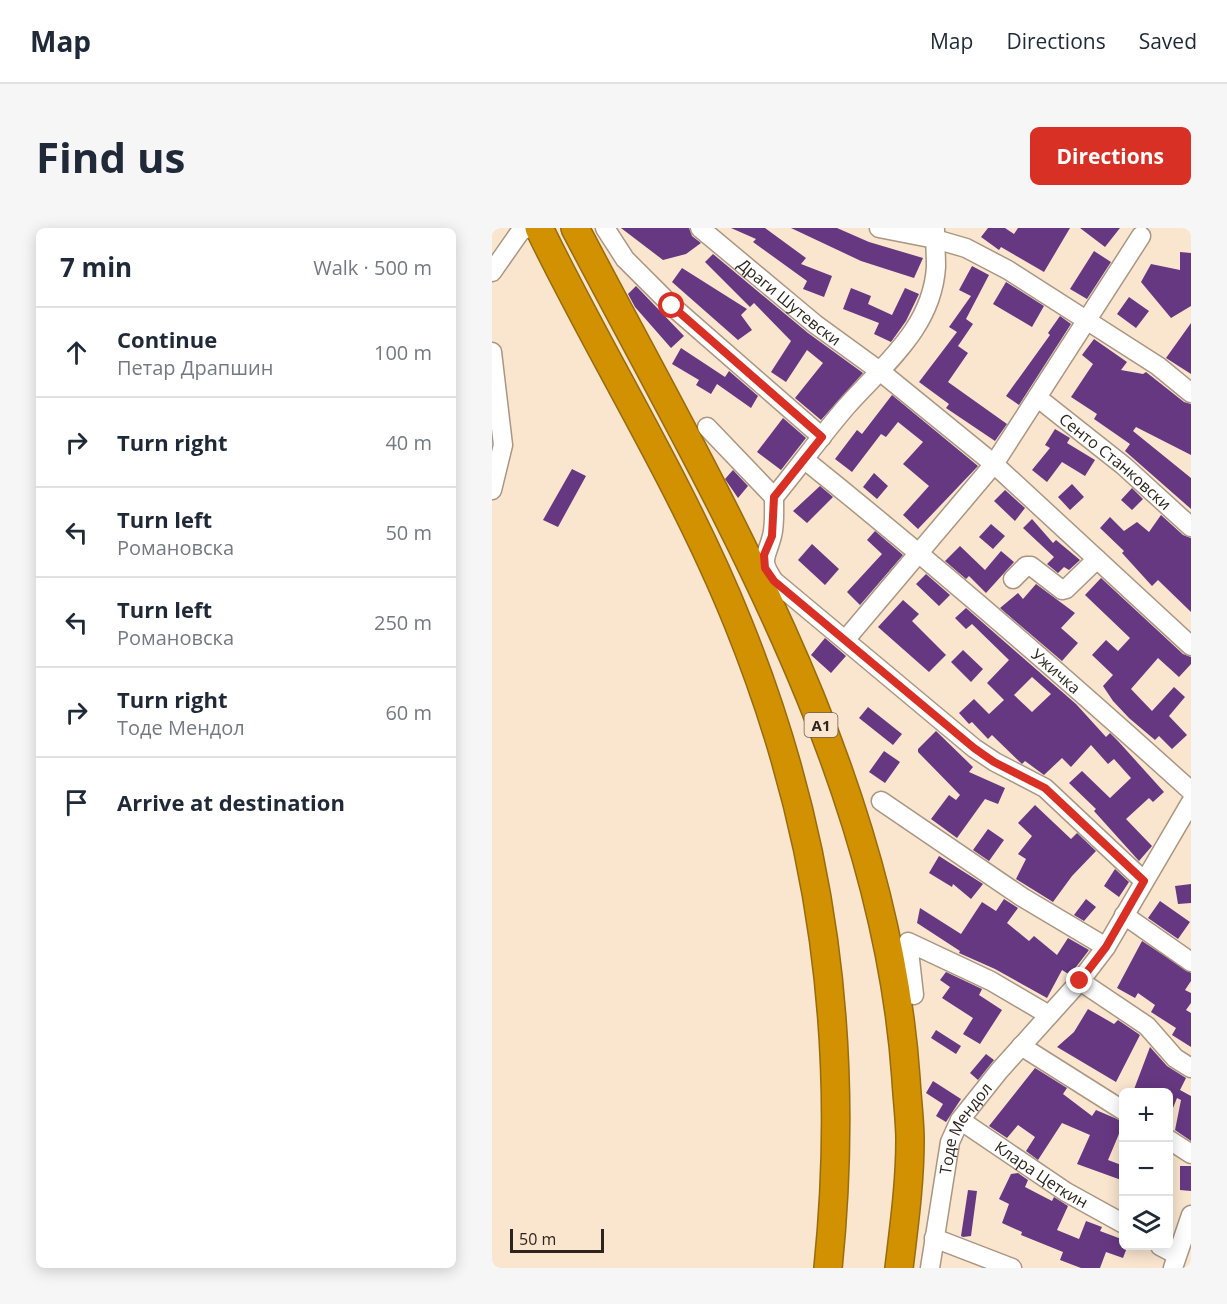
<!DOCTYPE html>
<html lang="en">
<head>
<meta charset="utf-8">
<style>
  body { margin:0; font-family:"Open Sans",sans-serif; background:#f6f6f7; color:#1f2937 }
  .controls { position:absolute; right:18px; bottom:18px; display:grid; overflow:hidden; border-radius:9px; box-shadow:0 3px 15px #0003 }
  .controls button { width:54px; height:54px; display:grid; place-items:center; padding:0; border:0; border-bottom:2px solid #e0e1e3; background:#fff; color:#1f2937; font:30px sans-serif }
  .scale { position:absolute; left:18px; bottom:15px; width:94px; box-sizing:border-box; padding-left:6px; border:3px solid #2d251d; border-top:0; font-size:16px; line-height:21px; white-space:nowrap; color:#2d251d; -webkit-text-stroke:4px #fae5cf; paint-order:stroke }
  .stop { position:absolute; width:18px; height:18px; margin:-14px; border:4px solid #d93025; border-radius:50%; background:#fff }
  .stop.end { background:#d93025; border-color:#fff; box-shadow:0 2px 6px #0008 }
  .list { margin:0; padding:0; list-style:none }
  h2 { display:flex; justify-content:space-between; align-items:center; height:78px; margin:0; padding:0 24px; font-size:26px }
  h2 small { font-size:20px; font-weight:400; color:#747a83 }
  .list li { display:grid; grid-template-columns:39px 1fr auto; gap:18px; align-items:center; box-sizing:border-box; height:90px; padding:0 24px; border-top:2px solid #e0e1e3 }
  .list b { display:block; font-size:22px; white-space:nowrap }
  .list p { margin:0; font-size:20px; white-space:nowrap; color:#747a83 }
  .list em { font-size:20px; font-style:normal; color:#747a83 }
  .icon { flex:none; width:33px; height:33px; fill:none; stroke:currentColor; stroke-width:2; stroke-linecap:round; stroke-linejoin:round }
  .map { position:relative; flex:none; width:699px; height:1040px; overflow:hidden; border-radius:9px }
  header { display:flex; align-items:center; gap:36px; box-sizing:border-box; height:84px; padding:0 30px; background:#fff; border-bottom:2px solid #e0e1e3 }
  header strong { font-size:28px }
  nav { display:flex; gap:33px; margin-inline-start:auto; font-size:21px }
  .intro { display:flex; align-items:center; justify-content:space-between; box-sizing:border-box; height:144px; padding:0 36px }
  h1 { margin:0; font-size:42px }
  .button { padding:15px 27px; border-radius:9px; background:#d93025; color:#fff; font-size:21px; font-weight:700 }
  main { display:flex; gap:36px; padding:0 36px }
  aside { flex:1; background:#fff; border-radius:9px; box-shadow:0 3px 15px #0003 }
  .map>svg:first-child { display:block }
  .building { fill:#663882; fill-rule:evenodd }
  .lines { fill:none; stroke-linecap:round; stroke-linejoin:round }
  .minor-casing { stroke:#aa9682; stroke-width:21 }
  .highway-casing { stroke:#986b0b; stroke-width:30 }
  .minor { stroke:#fff; stroke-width:18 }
  .highway { stroke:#d19101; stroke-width:27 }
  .route { stroke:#d93025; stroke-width:8 }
  .labels { text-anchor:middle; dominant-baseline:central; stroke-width:6; stroke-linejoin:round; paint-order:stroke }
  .shield { fill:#fae5cf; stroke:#6a5f52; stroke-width:1.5 }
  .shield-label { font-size:15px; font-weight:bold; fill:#2d251d }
  .street-label { font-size:16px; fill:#2d251d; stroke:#fae5cf }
</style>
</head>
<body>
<header>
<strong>Map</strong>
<nav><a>Map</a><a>Directions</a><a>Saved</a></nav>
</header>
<div class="intro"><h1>Find us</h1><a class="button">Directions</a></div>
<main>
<aside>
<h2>7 min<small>Walk · 500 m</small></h2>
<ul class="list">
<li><svg class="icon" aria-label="ahead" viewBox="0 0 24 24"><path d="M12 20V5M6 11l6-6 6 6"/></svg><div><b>Continue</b><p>Петар Драпшин</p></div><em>100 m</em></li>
<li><svg class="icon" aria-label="right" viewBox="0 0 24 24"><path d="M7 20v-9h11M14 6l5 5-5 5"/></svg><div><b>Turn right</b></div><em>40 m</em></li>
<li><svg class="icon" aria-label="left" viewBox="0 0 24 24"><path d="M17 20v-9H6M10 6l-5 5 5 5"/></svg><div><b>Turn left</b><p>Романовска</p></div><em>50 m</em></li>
<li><svg class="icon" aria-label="left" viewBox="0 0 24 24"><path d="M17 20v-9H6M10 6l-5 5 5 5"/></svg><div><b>Turn left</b><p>Романовска</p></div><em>250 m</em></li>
<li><svg class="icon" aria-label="right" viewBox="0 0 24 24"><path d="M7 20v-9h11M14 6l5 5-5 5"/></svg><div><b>Turn right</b><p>Тоде Мендол</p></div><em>60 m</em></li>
<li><svg class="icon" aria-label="arrive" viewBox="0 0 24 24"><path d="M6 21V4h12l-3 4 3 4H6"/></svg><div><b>Arrive at destination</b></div></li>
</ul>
</aside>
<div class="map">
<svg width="699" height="1040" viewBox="0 0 699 1040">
  <rect width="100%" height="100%" fill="#fae5cf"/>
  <!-- building -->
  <path class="building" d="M129,0H197L200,8L209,15L194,26L171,32Z
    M239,0H273L314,30L309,36L340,48L332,69L311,61L315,53L261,14L264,11Z
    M299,0H345L377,14L431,30L422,50L369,33Z
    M496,0H513L522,6L526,0H578L552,44L509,19L507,22L489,9Z
    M588,0H628L613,19Z
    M602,23L619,34L595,71L578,61Z
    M688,24L699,25V78L679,90L649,54L659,36L688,42Z
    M221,26L316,105L371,145L329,192L303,170L331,135L315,122L294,154L279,144L299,113L262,75L258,79L213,34Z
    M480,38L497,47L474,91L481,96L466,118L476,125L456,154L515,196L503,213L454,180L457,176L427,154L465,104L457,99L479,68L467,62Z
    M190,40L255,81L249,87L260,102L246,112L180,54Z
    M514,54L552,78L540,99L501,76Z
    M144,58L192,108L179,120L143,79L136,66Z
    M359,60L379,68L376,76L400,87L413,60L427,66L414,93L399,114L382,106L387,95L351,81Z
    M637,69L657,83L644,100L625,86Z
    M568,88L579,96L527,177L514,168L558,107L556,105Z
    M699,95V146L674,130Z
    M602,111L635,134L629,142L651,146L654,144L692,174L699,176V227L644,199L641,203L699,250V281L633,223L638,216L602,191L605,186L579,169L601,136L590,127Z
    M189,120L233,149L237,143L266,168L259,180L225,156L219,166L204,157L207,152L180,136Z
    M400,167L486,238L426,301L411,287L437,258L411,236L431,214L406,194L394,209L389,206L360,244L343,231L365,202L370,206Z
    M291,190L314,210L289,242L265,224Z
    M563,201L578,210L575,215L603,232L593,248L570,234L555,254L540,242L558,220L553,217Z
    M80,241L94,248L66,299L51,292Z
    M241,242L256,258L246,270L233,251Z
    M382,245L396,258L385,271L371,259Z
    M580,256L592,269L578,282L566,269Z
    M328,258L341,269L315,295L301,283Z
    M640,260L651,271L640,282L629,272Z
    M513,262L533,280L523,293L502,273Z
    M669,287L691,307L699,310V384L666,352L660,358L630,325L632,323L608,300L618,289L632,303L645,294L657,304Z
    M540,291L561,315L564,312L588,332L577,342L572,339L566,345L555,336L562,329L531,300Z
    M499,296L513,308L501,321L487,309Z
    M383,303L411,327L368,377L355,364L390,326L375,312Z
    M320,316L347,341L333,357L306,332Z
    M468,318L493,342L509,323L522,334L494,365L477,348L474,351L453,333Z
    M434,346L458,367L447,378L424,356Z
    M609,350L691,426L699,429V436L687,449L666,430L639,461L660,483L682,459L693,469L677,488L695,507L680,521L667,508L663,512L637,490L621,473L611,458L621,447L600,427L614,412L626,423L638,410L593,367Z
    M544,356L583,385L569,400L586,415L570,433L508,380L526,365L531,371Z
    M411,372L427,386L420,393L454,427L437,444L386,399Z
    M474,380L584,476L614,509L618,505L626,513L672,564L661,574L657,570L634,591L660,618L647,633L602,583L604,581L577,555L590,543L618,570L639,550L622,531L616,536L599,517L579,539L570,530L552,547L533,533L530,536L500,507L496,511L480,494L477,496L467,485L482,471L497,486L512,472L495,455L517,432L480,396L474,401L463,390ZM540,449L559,466L540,484L522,467Z
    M333,410L354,428L339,445L319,427Z
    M471,422L491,441L479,454L459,434Z
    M376,479L410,506L401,517L367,490Z
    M444,503L481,539L477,544L513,560L506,576L493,571L465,610L439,591L457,567L464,572L468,567L426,524V521Z
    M392,523L408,534L393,555L377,544Z
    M543,577L579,611L585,605L604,623L580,648L561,674L524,651L534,631L526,626L540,608L526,595Z
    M496,601L512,612L497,633L481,622Z
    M447,628L491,656L479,671L461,656L460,659L437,645Z
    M623,641L637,654L627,669L612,658Z
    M699,656V675L686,676L683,658Z
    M512,671L526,680L515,695L537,713L542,708L565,727L576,710L597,722L578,747L570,742L555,770L503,741L467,725L468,723L425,695L428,680L469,706L490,674L504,683Z
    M594,671L604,679L592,693L582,687Z
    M668,673L698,694L686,711L656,690Z
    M650,713L699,745V753L693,762L699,765V775L694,782L699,785V819L680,807L684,800L659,784L663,777L646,765L643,770L625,760Z
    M454,744L490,761L487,767L510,782L488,816L471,806L481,790L450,770L458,759L448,752Z
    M596,781L622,796L626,792L648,807L624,854L565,819L582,804Z
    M444,802L469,818L464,826L439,810Z
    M658,819L675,838L694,850L688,862L699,868V913L683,902L689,872L685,870L677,890L676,864H641Z
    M494,826L502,832L486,852L478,845Z
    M543,840L575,860L571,866L600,888L604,882L632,894L616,932L632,938V953L585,936L598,907L570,895L546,932L534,923L543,909L526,897L515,910L497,898Z
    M441,853L469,871L454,894L444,888L451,876L434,865Z
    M688,938H699V963L688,962Z
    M526,945L536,952L533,959L560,973L562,969L576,978L565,1002L587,1011L594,993L610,999L608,1003L632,1012V1017H636L631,1030L614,1024L608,1040H589L568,1032L571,1024L529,1007L530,1004L510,995L517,976L507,971L519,946Z
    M476,962L485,963L479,1008L471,1009L469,1008Z"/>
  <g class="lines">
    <defs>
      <g id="minor">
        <path d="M113,0L133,31L180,78L330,209"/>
        <path id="s1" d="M208,0L323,96L389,144L502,236L699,418"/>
        <path d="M387,0L443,11L474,20L516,42L666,138L699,165"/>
        <path d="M0,44L28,4L35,0"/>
        <path d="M0,124L11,217L0,262"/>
        <path id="s2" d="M546,170L632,238L699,299"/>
        <path d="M215,199L282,269C282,282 283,297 280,308C274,331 267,331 282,353L482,520L503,534L553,560L652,653"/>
        <path id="s3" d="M313,232C445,338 573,449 699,563"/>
        <path d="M282,269C306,240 329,208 354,179C391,137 440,101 444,39C444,27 443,14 443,2"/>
        <path d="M521,351L534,338H539L570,362L574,361L605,331"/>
        <path d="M354,411L502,236L649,8"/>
        <path d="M389,573L530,669L614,719"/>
        <path d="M632,687L699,734"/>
        <path d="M588,753L655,798L683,830L699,840"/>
        <path d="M422,767L416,714L499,753L557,787"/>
        <path d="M529,818L632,883"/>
        <path id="s4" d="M468,892L574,964L632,996"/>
        <path d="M676,911L699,926"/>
        <path d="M442,1010L520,1040"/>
        <path d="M668,1018L685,1027"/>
        <path id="s5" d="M438,1040L458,914L468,892L507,843L588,753L614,719L699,574"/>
        <path d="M681,1040L699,987"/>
      </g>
      <path id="highway" d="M47,0C111,132 191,258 246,395C331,605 359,815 336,1040
        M83,0C223,268 393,542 414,851C415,871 418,892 418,912C418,955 412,998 407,1040"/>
    </defs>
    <!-- minor casing -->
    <use href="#minor" class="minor-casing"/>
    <!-- highway casing -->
    <use href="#highway" class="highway-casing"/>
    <!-- minor -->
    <use href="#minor" class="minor"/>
    <!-- highway -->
    <use href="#highway" class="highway"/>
  </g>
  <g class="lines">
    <!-- route -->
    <path class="route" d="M180,78L330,209L282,269L280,308L272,327L273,340L282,353L482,520L502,534L553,560L652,653L614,719L588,753"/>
  </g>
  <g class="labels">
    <!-- shield labels -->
    <rect class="shield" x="312.5" y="485" width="33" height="24" rx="4.5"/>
    <g class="shield-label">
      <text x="329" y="497">A1</text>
    </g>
    <!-- street labels -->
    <g class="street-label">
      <text stroke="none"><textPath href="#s1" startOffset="116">Драги Шутевски</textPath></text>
      <text stroke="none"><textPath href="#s2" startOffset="100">Сенто Станковски</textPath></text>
      <text stroke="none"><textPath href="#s3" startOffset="328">Ужичка</textPath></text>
      <text stroke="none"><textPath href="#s5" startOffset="146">Тоде Мендол</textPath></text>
      <text stroke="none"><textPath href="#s4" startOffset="98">Клара Цеткин</textPath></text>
    </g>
  </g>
</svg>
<div class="controls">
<button>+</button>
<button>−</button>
<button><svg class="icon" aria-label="layers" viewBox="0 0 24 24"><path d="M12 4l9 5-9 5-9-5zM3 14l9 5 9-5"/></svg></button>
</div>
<div class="scale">50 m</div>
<div class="stop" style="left:180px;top:78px"></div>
<div class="stop end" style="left:588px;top:753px"></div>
</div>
</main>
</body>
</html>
